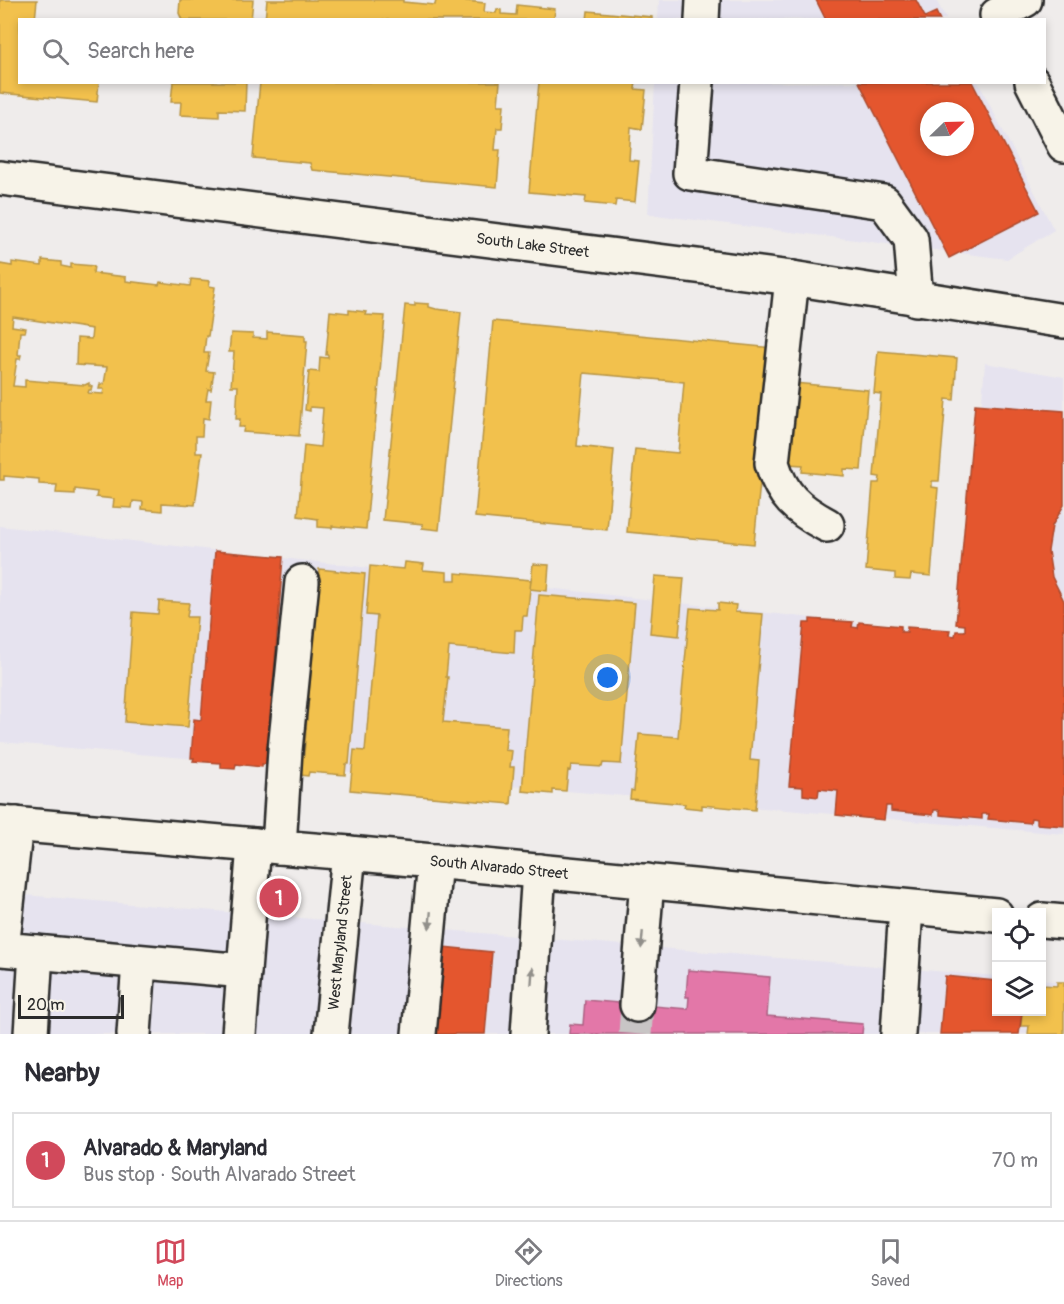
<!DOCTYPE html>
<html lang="en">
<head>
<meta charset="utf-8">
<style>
  body { margin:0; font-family:Pangolin,sans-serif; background:#f2f2f3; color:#2b2b33 }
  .controls { position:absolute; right:18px; bottom:18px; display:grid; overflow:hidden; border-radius:0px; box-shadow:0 3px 9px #0003 }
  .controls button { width:54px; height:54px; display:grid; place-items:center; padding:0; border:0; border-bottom:2px solid #e1e1e2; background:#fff; color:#2b2b33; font:30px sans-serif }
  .compass { position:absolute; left:920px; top:102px; width:54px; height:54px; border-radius:50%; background:#fff; box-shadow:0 3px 9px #0003; rotate:67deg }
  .scale { position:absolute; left:18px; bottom:15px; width:106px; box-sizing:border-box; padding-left:6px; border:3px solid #2b2b2b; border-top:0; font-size:16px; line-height:21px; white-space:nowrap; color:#2b2b2b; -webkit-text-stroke:4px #f7f3e8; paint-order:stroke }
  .you { position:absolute; left:608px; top:678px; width:21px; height:21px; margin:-15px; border:4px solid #fff; border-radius:50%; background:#1a73e8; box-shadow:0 0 0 9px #1a73e833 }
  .badge { display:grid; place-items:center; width:39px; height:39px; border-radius:50%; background:#d1495b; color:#fff; font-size:20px; font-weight:700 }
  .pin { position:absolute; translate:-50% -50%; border:3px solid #fff; box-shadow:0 2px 6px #0006 }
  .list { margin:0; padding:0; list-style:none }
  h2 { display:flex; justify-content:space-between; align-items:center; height:78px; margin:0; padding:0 24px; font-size:26px }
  h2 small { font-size:20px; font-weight:400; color:#7c7c81 }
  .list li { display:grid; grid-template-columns:39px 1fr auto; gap:18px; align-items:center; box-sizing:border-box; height:96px; margin:0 12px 12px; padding:0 12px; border:2px solid #e1e1e2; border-radius:0px }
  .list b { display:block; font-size:22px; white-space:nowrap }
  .list p { margin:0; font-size:20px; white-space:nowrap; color:#7c7c81 }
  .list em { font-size:20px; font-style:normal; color:#7c7c81 }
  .icon { flex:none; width:33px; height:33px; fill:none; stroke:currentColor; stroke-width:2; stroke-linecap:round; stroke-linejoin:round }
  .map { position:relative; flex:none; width:1064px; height:1034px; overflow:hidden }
  .search { position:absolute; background:#fff; box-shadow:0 3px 9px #0003; left:18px; right:18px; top:18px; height:66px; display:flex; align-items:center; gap:15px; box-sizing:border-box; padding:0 21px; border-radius:0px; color:#7c7c81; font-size:22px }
  .sheet { height:186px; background:#fff }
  nav { display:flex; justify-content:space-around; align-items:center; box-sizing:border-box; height:84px; border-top:2px solid #e1e1e2; background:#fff; font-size:16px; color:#7c7c81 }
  nav a { display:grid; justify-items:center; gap:3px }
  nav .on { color:#d1495b }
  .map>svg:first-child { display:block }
  .built { fill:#e6e3ef; fill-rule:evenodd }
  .homes { fill:#f2c14e; stroke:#b69444; stroke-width:1.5; fill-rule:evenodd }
  .shops { fill:#e4572e; stroke:#ac4a2d; stroke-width:1.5; fill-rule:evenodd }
  .health { fill:#e377a8; stroke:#ac6082; stroke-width:1.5 }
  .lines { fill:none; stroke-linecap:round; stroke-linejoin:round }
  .minor-tunnel { stroke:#c8c5c5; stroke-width:33; stroke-dasharray:33 16; stroke-linecap:butt }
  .minor-casing { stroke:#2b2b2b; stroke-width:38 }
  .major-casing { stroke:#2b2b2b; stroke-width:38 }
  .minor { stroke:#f7f3e8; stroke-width:33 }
  .major { stroke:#f7f3e8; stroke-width:33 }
  .oneway { fill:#918f8a }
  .labels { text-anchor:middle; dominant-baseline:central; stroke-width:6; stroke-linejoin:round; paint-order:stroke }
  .street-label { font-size:15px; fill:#2b2b2b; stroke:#f7f3e8 }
</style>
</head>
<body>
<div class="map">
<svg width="1064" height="1034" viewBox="0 0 1064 1034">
  <rect width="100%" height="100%" fill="#efeceb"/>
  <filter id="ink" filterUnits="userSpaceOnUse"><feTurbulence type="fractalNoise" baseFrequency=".0167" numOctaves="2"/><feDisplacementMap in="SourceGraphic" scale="12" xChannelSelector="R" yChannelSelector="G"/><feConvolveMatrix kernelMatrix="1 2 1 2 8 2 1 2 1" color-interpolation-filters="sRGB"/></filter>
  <g filter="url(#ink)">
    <!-- built -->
    <path class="built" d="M659,0H936L946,19L658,20Z
      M978,82L1054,230L1007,259L648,214L655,83ZM929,111H965V147H929Z
      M985,363L1064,377V834L0,742V526L963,635Z
      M0,893L996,976V1012H1042V980L1064,982V1034H0Z"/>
    <!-- homes -->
    <path class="homes" d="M0,0H37L35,20H20V82H99L97,102L0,93Z
      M180,0H253L251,20H182L179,13Z
      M267,0H403V2L435,5L436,0H457L485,3L484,12L496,13L497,9L501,10V14L516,15L517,5L555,9L554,19L563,20H265Z
      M588,11L652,17V20H587Z
      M173,82H246L245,111L219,110V117L180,115L181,102H171Z
      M260,82H500L498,105H504L502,128H497L495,150H500L497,187L312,170L310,163L253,158Z
      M539,82H636L635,89L646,90L642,129L631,127L629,160L639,161L635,202L616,200L615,206L585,203L586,197L529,192Z
      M42,260L61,262V266L71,268V264L94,266L93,273L126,277V281L159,285L160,282L190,286L191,279L210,281L209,286L215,287L208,336H206L204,353H209L206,371L214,372L211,390L208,389L206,400H211L209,419L203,418L202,436H196V453H202L195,505L162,503V511L142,509L143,502L133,501L132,508L113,507L114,499L96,497L97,492L75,489V494L56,493L57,485L39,484V479L4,476V480H0V264L12,266V262L42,266ZM13,317L92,329L91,339L77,338L76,365L107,367L104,384H100L99,389H104L103,394L88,393L89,390H91L92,386H89V383L85,385L25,380V387L13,386L17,359H20L21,355H18L20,332H25L26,328L12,326Z
      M415,303L429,304V307L436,309L461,312L439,530L422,528L423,524L383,520L405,305L415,306Z
      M349,310L366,312L365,315L385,316L366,529L332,526V528L318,527V519L298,516L304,445L320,447L323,408L310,407V411L305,410L309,371L319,372L320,357L328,358V355H326L330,311L349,313Z
      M493,321L773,348L754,544L627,532L635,449L678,453L684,382L584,373L577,446L614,450L607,530L475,517Z
      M267,332L305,335V341H307L299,436L243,432L244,427H239L240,419H236L238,386H231L234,352H229L231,333L253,334V338L267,339Z
      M878,351L957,358L954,400L946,399L939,481H932V487L938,488L931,576L911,574L910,580L895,579V573L866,570L873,483H879L880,477L874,476L881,394L874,393Z
      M794,383L868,390L861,470L844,469V476L802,472L803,465L787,464Z
      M405,562L424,564L423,570L447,572V580H456V573L531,580L527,616H523L522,630H515L514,653L449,647L446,677H448L443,722L507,727L505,750L512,751L510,767H514L511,804L350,790L354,750L365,751L377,616L366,615L370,566L404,569Z
      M533,564L549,565L547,591L530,589Z
      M319,569L365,574L349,764H346L345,775L309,772L308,776L300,775L301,771L296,770L292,754L304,755Z
      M655,576L684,578L679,636L650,633Z
      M539,595L635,603L621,764L603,763L602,767L571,765L570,771L568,770L566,791L553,790V794L522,791Z
      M159,601L189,603L187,617H197L188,727L125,722L133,612L158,614Z
      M718,603L736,605L735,612L763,614L750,760L759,761L755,810L702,805V809L684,807L685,804L630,799L631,790L634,791L639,734L678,737L690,608L718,610Z
      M1057,982H1064V1034H1028L1029,1026H1021L1022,1012H1042V985L1057,986Z"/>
    <!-- shops -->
    <path class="shops" d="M816,0H916L925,17L936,12L940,20H826Z
      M859,82H972L1039,212L949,258ZM929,111H965V147H929Z
      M975,404L1064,411V505L1052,526L1048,551L1052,577L1064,601V826L1037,824V819L1031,818L1030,823L988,819L989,814H982V819L940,815V810H934L933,815L891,811V806H886L884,820L836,815L838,791L819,789L818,797L803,795V787L789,786L804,623H810V619L853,622L852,627L858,628L859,622L901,626V632H907V627L950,630L949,635L955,636L956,631H965V625L956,624Z
      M215,551L283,557L267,764H262V767L236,764L235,769L221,768V763L193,761L194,758H191L194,719L201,720Z
      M433,946L492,952L485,1034H425Z
      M945,976L996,981V1012H1022L1019,1034H940Z"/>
    <!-- health -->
    <path class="health" d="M688,970L770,977L767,1016L863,1024L862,1034H569L570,1024L583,1025L585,1000L688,1009L689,997H686Z"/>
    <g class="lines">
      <!-- minor-tunnel -->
      <path class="minor-tunnel" d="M635,1034L637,1005"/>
      <defs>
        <g id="minor">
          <path d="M997,15L1025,0"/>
          <path d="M702,20L703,0"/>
          <path d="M697,82L690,173L884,202L911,239L916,299"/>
          <path d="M1032,82L1064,145"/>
          <path id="s1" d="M0,178L792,278L1064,321"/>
          <path d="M792,278L772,463C782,496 797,509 827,525"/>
          <path d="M16,824L2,949L244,971L254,845"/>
          <path d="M279,847L285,750L302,582"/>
          <path d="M637,1005L647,881"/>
          <path d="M31,1034L36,952"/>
          <path d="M134,1034L139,962"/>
          <path d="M239,1034L244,971"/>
          <path id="s2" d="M331,1034L349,853"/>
          <path d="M419,1034L435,861"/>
          <path d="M528,1034L539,871"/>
          <path d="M898,1034L906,907"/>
        </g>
        <g id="major">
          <path id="s3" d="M0,823L349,853L996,915"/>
          <path d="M1042,920L1064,922"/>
        </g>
      </defs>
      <!-- minor casing -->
      <use href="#minor" class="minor-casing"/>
      <!-- major casing -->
      <use href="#major" class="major-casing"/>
      <!-- minor -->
      <use href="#minor" class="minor"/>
      <!-- major -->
      <use href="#major" class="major"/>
    </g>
    <!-- one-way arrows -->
    <defs><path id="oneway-solid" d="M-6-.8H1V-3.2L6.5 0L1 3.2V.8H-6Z" transform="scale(1.5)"/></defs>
    <g class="oneway">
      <use href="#oneway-solid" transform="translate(430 920) rotate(95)"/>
      <use href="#oneway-solid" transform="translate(642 940) rotate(95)"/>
      <use href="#oneway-solid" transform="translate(532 976) rotate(-86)"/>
    </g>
  </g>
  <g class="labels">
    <!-- street labels -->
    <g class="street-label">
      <text stroke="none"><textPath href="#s1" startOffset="537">South Lake Street</textPath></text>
      <text stroke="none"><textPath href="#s3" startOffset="501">South Alvarado Street</textPath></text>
      <text stroke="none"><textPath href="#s2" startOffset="92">West Maryland Street</textPath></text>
    </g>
  </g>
</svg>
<div class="controls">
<button><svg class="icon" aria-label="locate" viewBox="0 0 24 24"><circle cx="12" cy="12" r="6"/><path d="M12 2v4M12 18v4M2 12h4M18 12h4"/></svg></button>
<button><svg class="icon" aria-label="layers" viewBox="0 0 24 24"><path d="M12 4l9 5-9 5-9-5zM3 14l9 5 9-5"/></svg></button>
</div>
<svg class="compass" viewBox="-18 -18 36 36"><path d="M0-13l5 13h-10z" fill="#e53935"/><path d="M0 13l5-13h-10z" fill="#7c7c81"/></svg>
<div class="scale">20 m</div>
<div class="you"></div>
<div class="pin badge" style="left:279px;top:898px">1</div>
<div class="search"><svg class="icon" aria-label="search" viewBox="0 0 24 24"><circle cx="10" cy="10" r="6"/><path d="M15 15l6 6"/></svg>Search here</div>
</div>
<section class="sheet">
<h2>Nearby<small></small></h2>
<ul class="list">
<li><span class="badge">1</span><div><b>Alvarado &amp; Maryland</b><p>Bus stop · South Alvarado Street</p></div><em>70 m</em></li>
</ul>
</section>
<nav>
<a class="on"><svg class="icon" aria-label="map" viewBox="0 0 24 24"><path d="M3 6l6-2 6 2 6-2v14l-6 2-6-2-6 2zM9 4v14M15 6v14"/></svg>Map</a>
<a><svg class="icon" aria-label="directions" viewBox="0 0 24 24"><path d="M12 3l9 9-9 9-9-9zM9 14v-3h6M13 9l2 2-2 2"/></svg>Directions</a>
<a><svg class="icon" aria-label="saved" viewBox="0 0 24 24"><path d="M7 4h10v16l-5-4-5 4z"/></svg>Saved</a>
</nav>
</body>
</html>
